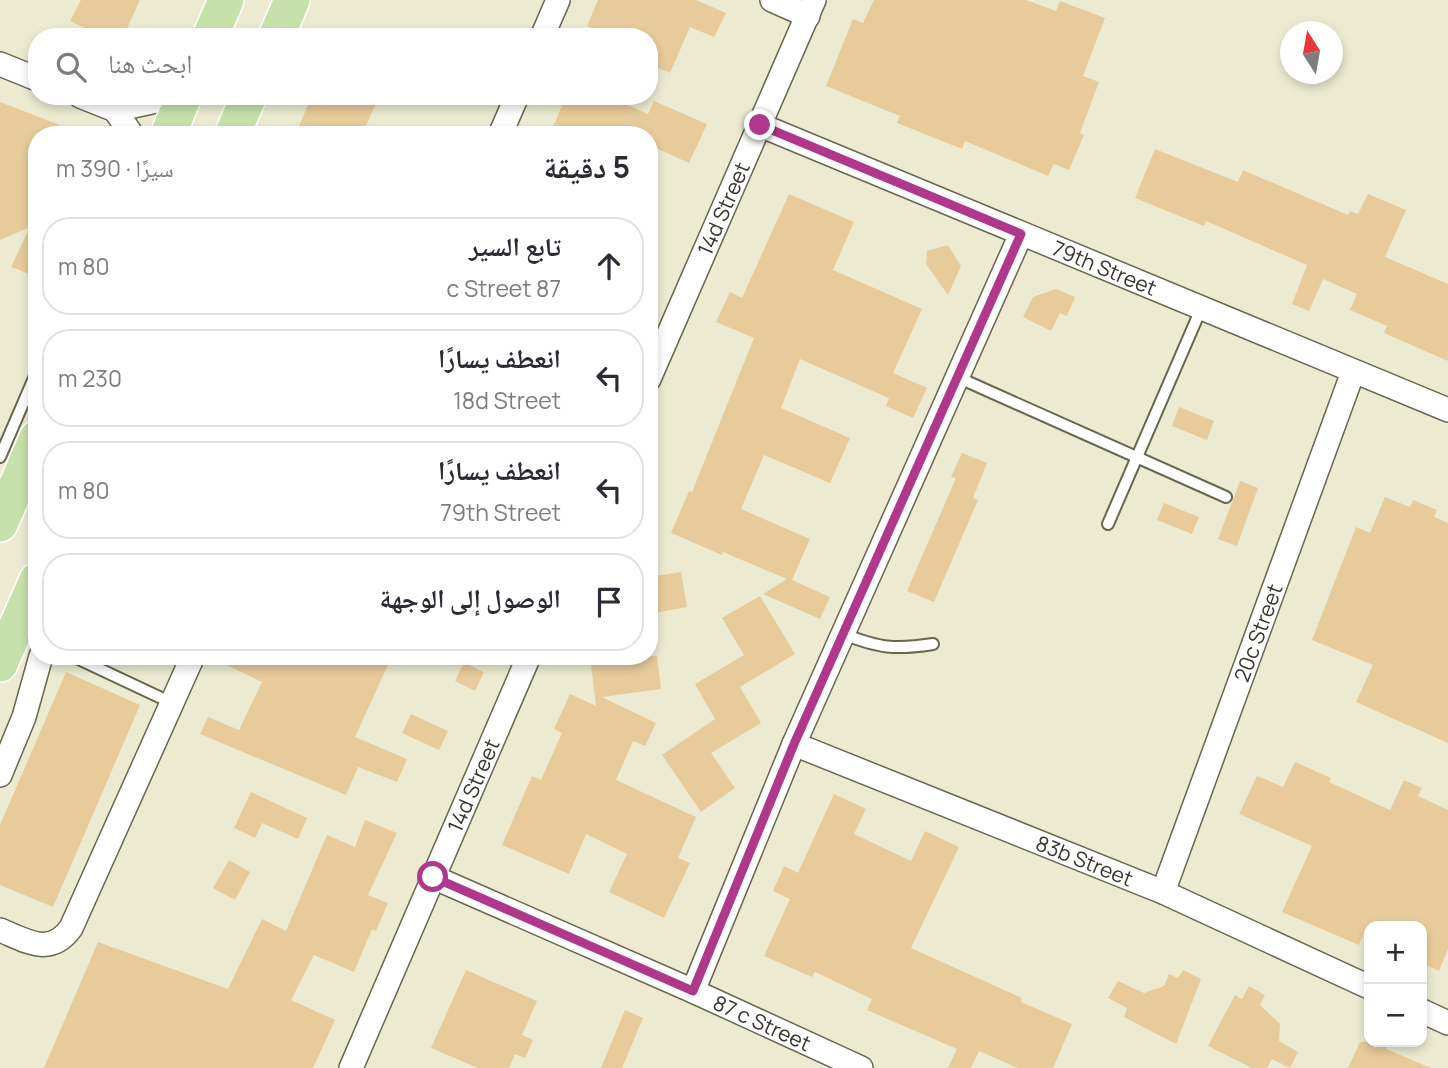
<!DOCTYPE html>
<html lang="ar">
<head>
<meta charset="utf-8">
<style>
  body { margin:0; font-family:Manrope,"Noto Naskh Arabic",sans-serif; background:#f2f2f3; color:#2b2b33; direction:rtl }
  .controls { position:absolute; right:21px; bottom:21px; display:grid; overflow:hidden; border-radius:14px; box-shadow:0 4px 10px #0003 }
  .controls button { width:63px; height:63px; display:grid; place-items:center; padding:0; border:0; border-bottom:2px solid #e1e1e2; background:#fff; color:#2b2b33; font:35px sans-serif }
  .compass { position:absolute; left:1280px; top:21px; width:63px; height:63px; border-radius:50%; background:#fff; box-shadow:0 4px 10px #0003; rotate:349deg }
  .stop { position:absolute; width:21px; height:21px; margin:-16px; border:5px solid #b0388c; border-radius:50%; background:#fff }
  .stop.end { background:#b0388c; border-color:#fff; box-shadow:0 2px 7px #0008 }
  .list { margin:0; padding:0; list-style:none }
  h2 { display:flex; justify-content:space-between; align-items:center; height:91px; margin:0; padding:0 28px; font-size:30px }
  h2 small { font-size:23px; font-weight:400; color:#7c7c81 }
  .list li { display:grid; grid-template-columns:46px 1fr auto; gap:21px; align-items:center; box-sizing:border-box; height:98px; margin:0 14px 14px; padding:0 14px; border:2px solid #e1e1e2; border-radius:28px }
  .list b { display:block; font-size:26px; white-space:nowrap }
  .list p { margin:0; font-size:23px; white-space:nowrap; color:#7c7c81 }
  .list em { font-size:23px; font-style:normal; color:#7c7c81 }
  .icon { flex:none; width:38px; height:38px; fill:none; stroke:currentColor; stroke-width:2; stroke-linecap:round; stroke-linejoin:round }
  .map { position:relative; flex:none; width:1448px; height:1068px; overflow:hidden; direction:ltr }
  .search { position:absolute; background:#fff; box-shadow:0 4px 10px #0003; left:28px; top:28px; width:630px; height:77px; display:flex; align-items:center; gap:18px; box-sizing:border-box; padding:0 24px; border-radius:28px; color:#7c7c81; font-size:26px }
  .panel { position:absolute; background:#fff; box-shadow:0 4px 10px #0003; left:28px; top:126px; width:630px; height:539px; border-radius:28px; direction:rtl }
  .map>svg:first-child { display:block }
  .building { fill:#e7cb9b }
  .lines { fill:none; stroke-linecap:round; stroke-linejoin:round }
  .lane-casing { stroke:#676750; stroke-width:14 }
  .street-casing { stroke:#676750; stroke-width:26 }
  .primary-casing { stroke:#fff; stroke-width:38 }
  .lane { stroke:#fff; stroke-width:10 }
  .street { stroke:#fff; stroke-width:23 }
  .primary { stroke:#c7e1ad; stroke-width:35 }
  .route { stroke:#b0388c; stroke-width:9 }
  .labels { text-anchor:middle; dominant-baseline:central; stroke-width:5; stroke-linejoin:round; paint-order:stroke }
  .street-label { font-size:21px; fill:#37362c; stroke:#ecebd2 }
</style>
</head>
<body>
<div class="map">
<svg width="1448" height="1068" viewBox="0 0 1448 1068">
  <rect width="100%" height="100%" fill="#ecebd2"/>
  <!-- building -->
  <path class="building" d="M81,0H140L123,37H103L70,21Z
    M598,0H696L726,13L714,37L690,27L670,73L649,64V37H612L587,26Z
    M874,0H1026L1056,11L1060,1L1105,18L1083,76L1099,82L1080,133L1084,135L1069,170L1054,164L1048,176L965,141L962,149L897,123L900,116L826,86L853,19L863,23Z
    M312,96H379L362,135H295Z
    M566,96H607L648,114L654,101L707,124L689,163L649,145V135H571L553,127Z
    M0,102L60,125L37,133V277L11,267L30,227L0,240Z
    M1155,149L1238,182L1243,170L1348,215L1350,211L1358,214L1368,194L1406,210L1385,257L1448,284V361L1384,333L1387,326L1350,310L1357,294L1323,279L1309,311L1292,304L1307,265L1206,221L1204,226L1135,198Z
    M789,194L854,222L833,270L922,309L893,373L927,388L913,418L886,406L889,398L800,359L781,408L850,438L830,483L764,455L741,509L810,539L792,580L830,597L820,619L763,594L787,579L723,552L722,555L671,533L689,491L692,492L754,338L716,322L730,292L742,298Z
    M948,245L961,266L948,295L926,264L927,251Z
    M1056,289L1075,297L1067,316L1060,313L1051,331L1023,317L1033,297Z
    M1179,407L1214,421L1207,440L1172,426Z
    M962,453L987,463L973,498L978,500L934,602L907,591L956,478L951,477Z
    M1240,481L1258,488L1237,546L1218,539Z
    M1385,497L1410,507L1413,500L1437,510L1434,517L1448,523V743L1356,702L1373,665L1312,640L1356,527L1370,533Z
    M1164,503L1199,517L1192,534L1157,520Z
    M681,572L687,607L649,614V577Z
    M760,596L795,654L740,687L761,723L711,753L735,788L701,812L662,755L715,719L695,684L744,655L722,618Z
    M208,656H392L355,737L407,759L397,782L358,767L346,795L200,734L208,717L239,730L262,682Z
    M590,656H657L661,689L602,697L656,723L645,746L633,741L616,780L696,817L678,858L690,863L664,918L609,892L627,854L586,834L569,874L502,845L532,776L541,780L562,733L554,729L570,694L596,706Z
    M464,663L484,672L475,691L455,681Z
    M66,672L140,705L53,907L0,885V825Z
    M411,714L448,731L439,750L402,733Z
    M1295,762L1331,778L1329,782L1390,810L1404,780L1422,788L1418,796L1448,810V949L1439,971L1422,963V926H1367L1359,945L1282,912L1312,846L1239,814L1257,776L1283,787Z
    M251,792L307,818L298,839L262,823L255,838L234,828Z
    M834,794L866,809L854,834L911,861L925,831L959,847L911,948L1022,998L1021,1002L1072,1024L1053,1068H1018L979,1051L971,1068H948L957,1049L867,1010L872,999L815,972L812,977L764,956L790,899L773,891L784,866L798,873Z
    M365,820L397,833L368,895L388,903L376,931L372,929L354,972L314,955L291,1000L335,1020L313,1068H44L98,942L228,989L262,919L286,931L327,835L355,847Z
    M229,860L250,872L235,900L213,888Z
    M466,970L537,1001L522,1035L533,1040L525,1058L515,1054L509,1068H478L431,1048Z
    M1183,970L1201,979L1176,1044L1124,1017L1127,1008L1108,998L1118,981L1144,993L1164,986L1169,974L1178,978Z
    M1249,986L1265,995L1260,1005L1280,1024L1279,1041L1298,1052L1290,1068L1272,1059L1267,1068H1252L1208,1046L1235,995L1242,999Z
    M625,1010L643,1018L622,1068H601Z
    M1360,1042H1389L1386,1049L1431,1068H1348Z"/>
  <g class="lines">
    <defs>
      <path id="lane" d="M957,377L1226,497
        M0,457L37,371
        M1108,524L1201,309
        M843,634C880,648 894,650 933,644
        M72,656L172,703"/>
      <g id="street">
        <path d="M772,0L808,16"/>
        <path d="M542,37L558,0"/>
        <path d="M0,64L37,79"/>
        <path d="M80,96L115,110L179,96"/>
        <path d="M115,110L132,135"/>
        <path id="s1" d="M760,125L1448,410"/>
        <path d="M500,135L517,96"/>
        <path id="s2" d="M649,379L814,0"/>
        <path id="s3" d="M794,744L1163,892L1369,987"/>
        <path d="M0,775L24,717L41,656"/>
        <path id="s4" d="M433,877L693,991L861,1068"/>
        <path id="s5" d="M1163,892L1353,372"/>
        <path d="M0,930C27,941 50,957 71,928L193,656"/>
        <path d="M693,991L794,744L1021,234"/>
        <path d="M1422,1011L1448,1023"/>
        <path id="s6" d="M351,1068L529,656"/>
      </g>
      <path id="primary" d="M210,37L226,0
        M276,37L292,0
        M168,135L184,96
        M232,135L249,96
        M0,524L37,438
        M0,664L37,580"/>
    </defs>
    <!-- lane casing -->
    <use href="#lane" class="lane-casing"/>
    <!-- street casing -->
    <use href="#street" class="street-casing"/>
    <!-- primary casing -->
    <use href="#primary" class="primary-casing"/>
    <!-- lane -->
    <use href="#lane" class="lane"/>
    <!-- street -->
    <use href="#street" class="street"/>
    <!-- primary -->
    <use href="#primary" class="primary"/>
  </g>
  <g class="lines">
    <!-- route -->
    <path class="route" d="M433,877L693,991L794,744L1021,234L760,125"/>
  </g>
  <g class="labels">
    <!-- street labels -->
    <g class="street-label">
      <text stroke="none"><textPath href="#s2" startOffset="186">14d Street</textPath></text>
      <text stroke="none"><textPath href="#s1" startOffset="373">79th Street</textPath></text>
      <text stroke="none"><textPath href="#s5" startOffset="276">20c Street</textPath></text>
      <text stroke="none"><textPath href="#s6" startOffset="308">14d Street</textPath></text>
      <text stroke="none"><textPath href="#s3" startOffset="313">83b Street</textPath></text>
      <text stroke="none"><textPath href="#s4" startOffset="360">87 c Street</textPath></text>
    </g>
  </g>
</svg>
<div class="controls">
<button>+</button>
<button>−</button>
</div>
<svg class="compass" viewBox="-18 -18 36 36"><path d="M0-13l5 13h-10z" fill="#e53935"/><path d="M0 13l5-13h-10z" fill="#7c7c81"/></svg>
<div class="stop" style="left:433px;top:877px"></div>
<div class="stop end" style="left:760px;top:125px"></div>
<div class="search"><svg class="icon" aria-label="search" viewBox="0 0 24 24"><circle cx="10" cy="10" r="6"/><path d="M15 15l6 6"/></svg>ابحث هنا</div>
<section class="panel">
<h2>5 دقيقة<small>سيرًا · 390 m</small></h2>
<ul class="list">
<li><svg class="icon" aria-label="ahead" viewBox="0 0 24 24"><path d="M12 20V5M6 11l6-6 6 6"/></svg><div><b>تابع السير</b><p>87 c Street</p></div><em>80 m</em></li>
<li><svg class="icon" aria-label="left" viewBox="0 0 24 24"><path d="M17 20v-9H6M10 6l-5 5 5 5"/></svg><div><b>انعطف يسارًا</b><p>18d Street</p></div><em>230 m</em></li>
<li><svg class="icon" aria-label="left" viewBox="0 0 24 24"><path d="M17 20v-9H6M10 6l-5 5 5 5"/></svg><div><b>انعطف يسارًا</b><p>79th Street</p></div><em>80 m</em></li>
<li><svg class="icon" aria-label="arrive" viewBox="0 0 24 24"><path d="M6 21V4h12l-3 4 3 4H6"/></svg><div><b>الوصول إلى الوجهة</b></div></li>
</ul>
</section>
</div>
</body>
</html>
